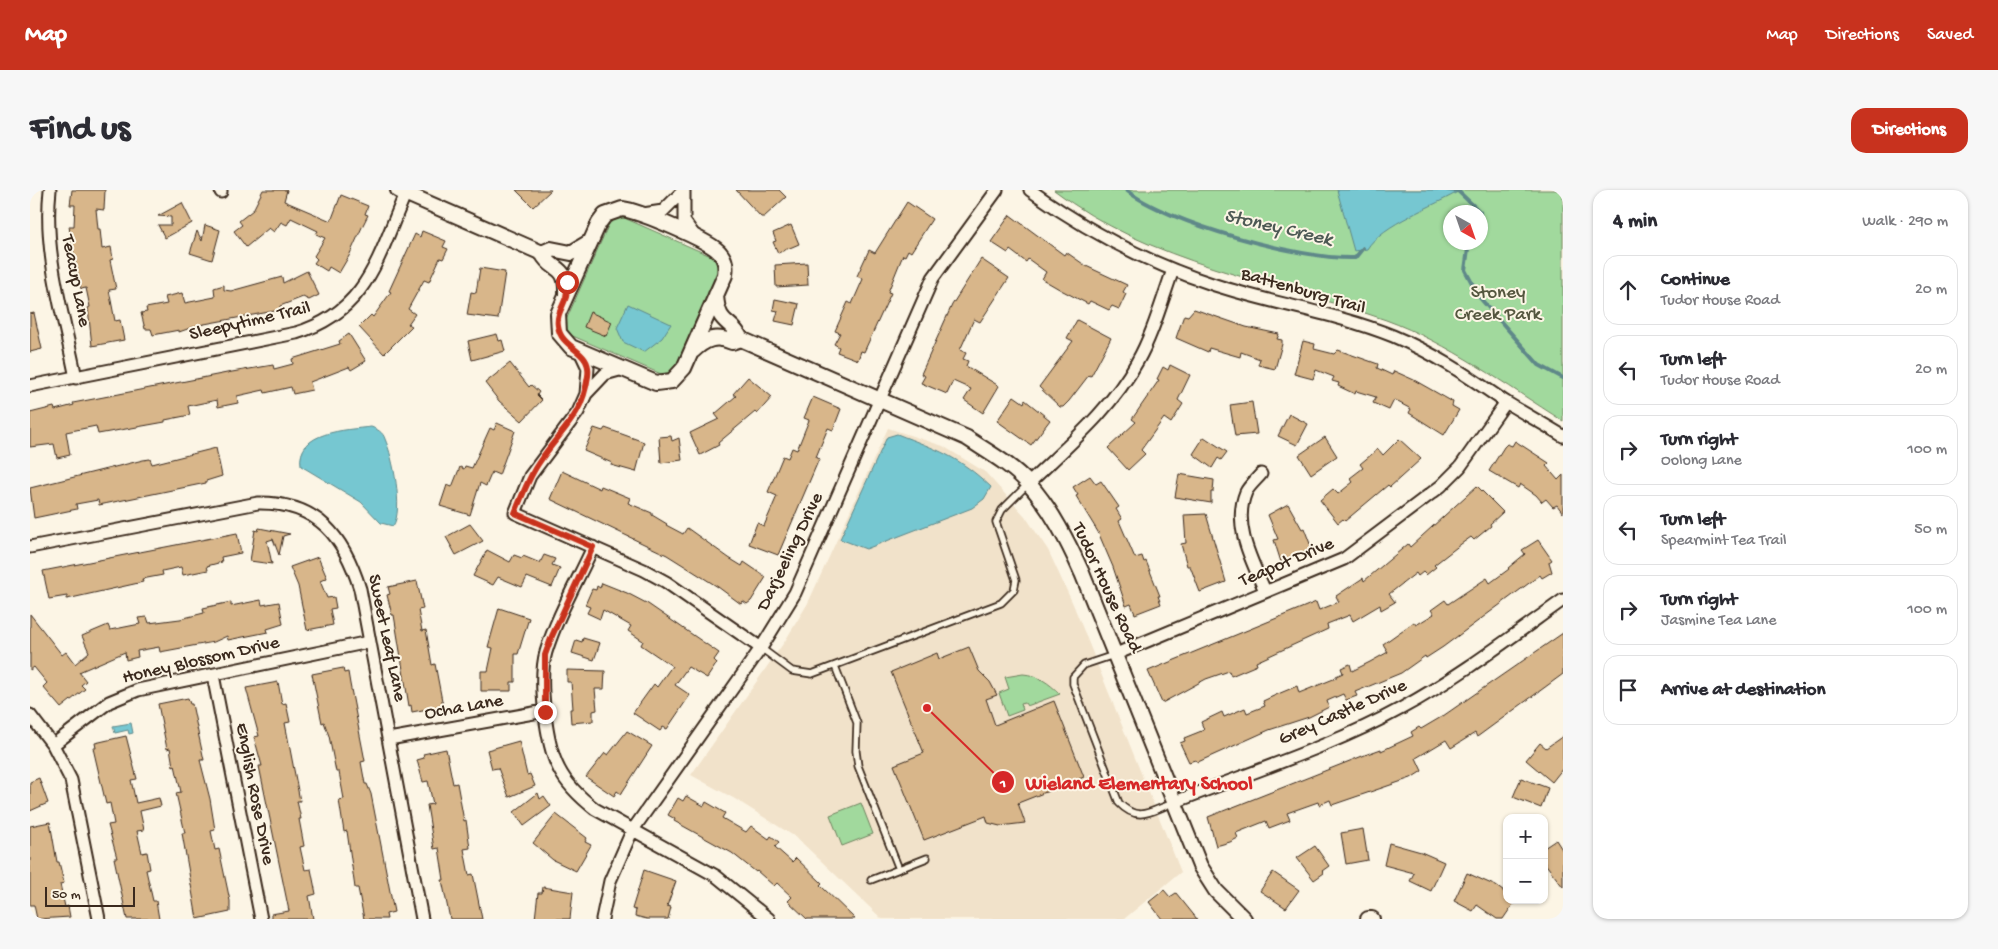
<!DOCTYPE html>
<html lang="en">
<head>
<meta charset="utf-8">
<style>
  body { margin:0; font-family:"Gochi Hand",sans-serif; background:#f7f7f7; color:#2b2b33 }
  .controls { position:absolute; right:15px; bottom:15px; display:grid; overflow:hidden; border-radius:10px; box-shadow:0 1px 4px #0004 }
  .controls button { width:45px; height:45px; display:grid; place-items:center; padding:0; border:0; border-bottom:1px solid #e1e1e2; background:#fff; color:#2b2b33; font:25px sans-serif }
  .compass { position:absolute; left:1413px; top:15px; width:45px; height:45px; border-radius:50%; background:#fff; box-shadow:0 1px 4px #0004; rotate:140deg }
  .scale { position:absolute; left:15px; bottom:12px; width:90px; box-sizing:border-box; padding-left:5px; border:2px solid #3b2a1e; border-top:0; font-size:14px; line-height:18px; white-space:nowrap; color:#3b2a1e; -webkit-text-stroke:4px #fcf5e5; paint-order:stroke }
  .stop { position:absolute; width:15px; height:15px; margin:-11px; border:4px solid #c8321e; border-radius:50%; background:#fff }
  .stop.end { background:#c8321e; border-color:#fff; box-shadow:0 1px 5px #0008 }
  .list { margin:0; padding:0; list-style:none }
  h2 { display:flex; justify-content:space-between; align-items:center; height:65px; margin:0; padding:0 20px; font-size:21px }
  h2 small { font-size:16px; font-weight:400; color:#7c7c81 }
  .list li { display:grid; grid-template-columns:32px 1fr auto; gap:15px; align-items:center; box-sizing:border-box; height:70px; margin:0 10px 10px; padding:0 10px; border:1px solid #e1e1e2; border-radius:15px }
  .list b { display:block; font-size:19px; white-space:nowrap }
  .list p { margin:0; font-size:16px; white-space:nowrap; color:#7c7c81 }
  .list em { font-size:16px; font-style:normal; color:#7c7c81 }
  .icon { flex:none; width:28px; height:28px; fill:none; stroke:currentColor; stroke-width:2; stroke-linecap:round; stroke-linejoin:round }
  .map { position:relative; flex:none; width:1533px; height:729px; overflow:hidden; border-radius:15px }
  header { display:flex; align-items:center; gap:30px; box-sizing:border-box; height:70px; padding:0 25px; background:#c8321e; color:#fff }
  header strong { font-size:24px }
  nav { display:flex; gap:28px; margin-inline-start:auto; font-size:18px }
  .intro { display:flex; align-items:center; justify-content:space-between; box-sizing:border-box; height:120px; padding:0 30px }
  h1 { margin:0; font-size:35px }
  .button { padding:12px 22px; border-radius:15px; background:#c8321e; color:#fff; font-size:18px; font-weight:700 }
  main { display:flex; gap:30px; padding:0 30px }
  aside { flex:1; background:#fff; border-radius:15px; box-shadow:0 1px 4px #0004 }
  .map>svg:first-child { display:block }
  .built { fill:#f1e2ca }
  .green { fill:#a1d99d; stroke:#6e825e; fill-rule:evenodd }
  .water { fill:#76c7d1; stroke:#5e8889 }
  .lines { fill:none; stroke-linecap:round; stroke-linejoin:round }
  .stream { stroke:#5e8889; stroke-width:4 }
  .building { fill:#d8b68a; stroke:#3b2a1e }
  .service-casing { stroke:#3b2a1e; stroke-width:9 }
  .minor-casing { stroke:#3b2a1e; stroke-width:15 }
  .tertiary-casing { stroke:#3b2a1e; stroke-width:18 }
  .service { stroke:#fcf5e5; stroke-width:5.5 }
  .minor { stroke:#fcf5e5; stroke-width:11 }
  .tertiary { stroke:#fcf5e5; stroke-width:14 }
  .route { stroke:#c8321e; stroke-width:6 }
  .labels { text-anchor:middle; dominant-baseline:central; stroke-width:4; stroke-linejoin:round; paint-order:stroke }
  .street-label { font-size:19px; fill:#3b2a1e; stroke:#fcf5e5 }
  .park-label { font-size:19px; fill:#54563e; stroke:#fcf5e5 }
  .water-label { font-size:20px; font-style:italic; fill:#4d5954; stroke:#fcf5e5 }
  .leader { fill:none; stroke:#d62828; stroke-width:2 }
  .callout-dot { fill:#d62828; stroke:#fcf5e5; stroke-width:2 }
  .mark-label { font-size:15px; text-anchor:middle; font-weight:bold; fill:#fff }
  .callout-label { font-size:20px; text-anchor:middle; font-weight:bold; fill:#d62828; stroke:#fcf5e5; stroke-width:4; stroke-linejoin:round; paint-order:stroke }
</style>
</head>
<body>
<header>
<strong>Map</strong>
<nav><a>Map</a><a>Directions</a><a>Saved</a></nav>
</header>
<div class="intro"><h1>Find us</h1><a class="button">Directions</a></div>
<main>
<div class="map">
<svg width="1533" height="729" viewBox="0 0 1533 729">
  <rect width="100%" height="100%" fill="#fcf5e5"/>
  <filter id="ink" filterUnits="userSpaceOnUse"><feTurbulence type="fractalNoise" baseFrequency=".02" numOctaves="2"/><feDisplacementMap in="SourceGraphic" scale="10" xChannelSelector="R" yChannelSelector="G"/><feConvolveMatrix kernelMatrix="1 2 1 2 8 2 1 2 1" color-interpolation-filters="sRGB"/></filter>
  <g filter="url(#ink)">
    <!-- built -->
    <path class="built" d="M858,238L913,256L955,282L995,326L1018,360L1043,414L1151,682L1094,729H852L767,648L705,609L661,585L755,451L778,413Z"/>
    <!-- green -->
    <path class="green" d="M1024,0H1533V231C1476,195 1419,153 1356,130C1244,91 1120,74 1024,0ZM1420,22H1450V52H1420Z
      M592,27L683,67L688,76L687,85L646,178L638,183L631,184L538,144L535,137L536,130L578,36L582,30Z
      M993,484C1008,485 1019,493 1030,504L997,516L995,513L991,514L993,520L977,526L969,503L979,499L975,487Z
      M831,613L843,644L812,656L800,625Z"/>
    <!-- water -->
    <path class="water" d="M1307,0H1431C1405,16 1352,34 1337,59L1324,61Z
      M598,114L641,134L632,148L614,162L593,152L587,138Z
      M341,237C347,239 353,242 355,249C363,267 374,320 363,336L351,333L331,312L271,276C266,241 316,240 341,237Z
      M867,244C908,260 928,266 961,297L954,309L942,318L836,359L810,349L857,247Z
      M101,533L103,543L99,544L98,540L85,543L83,536Z"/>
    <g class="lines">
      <!-- stream -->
      <path class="stream" d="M1096,0C1137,33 1271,70 1325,68L1333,58
        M1418,0L1428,1L1450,22
        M1450,23V39
        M1439,52L1435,80L1450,108L1509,175L1533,188"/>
    </g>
    <!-- building -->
    <path class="building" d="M42,0H75L74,20L66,19L68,39H70L72,59L81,57L83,69L80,70L86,99L79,100L85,131L90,130L94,150L62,156L58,118L60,117L56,98L51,99L41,50L39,36H44L45,15H40Z
      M233,0H257L254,11L301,31L311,5L338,16L335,24L338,25L333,35L319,66L309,83L299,77L297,81L284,73L287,69L284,66L295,48L286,44L288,41L261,28L257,35L251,32L244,42L239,38L216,57L204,41L212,35L209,31L223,20Z
      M486,0H521L503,17Z
      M706,0H749L756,7L734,27H731Z
      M877,12L902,29L881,62L878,60L875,66L873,65L858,102L861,103L834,162L831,161L828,170L807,162L809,157L804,154L810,143L805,141L818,112L822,114L833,89L827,86L839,60L845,63Z
      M152,13L162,33L135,48L128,35H141V27L128,26Z
      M980,25L1034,65L1036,62L1056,76L1097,95L1093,102L1096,104L1089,119L1082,116L1079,120L1060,111L1058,114L1031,100L1012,89L1016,82L998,69L996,72L980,60L978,63L961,52Z
      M175,35L190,40L182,70L160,63L167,41L172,51Z
      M761,35L769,54L748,63L743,52L746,51L743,43Z
      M392,41L416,51L413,57L418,59L413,69L410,68L399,92L394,90L378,119L385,124L378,134L382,136L354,164L329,137L341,125L343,127L361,102L359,101L385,44L390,47Z
      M951,69L979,88L950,132L944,129L930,160L936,163L933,169L938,171L936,176L969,196L953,223L934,210L941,199L923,191L917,204L891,193L895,186L891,184L922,115Z
      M777,73L778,95L746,97L745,75Z
      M450,78L475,82L468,129L437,125L441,102L446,103Z
      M277,81L289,105L279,110L273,107L250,116V120L169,135L149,142V140L123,145L121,139H115L111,123L117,122L116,118L137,114L135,107L152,103L155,113L185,107L184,98L194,95V100L201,101L252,87L253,93Z
      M745,109L769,114L764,135L745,131L748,121L743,120Z
      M1164,119L1216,137L1249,144L1247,149L1252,150V154L1245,179L1228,175L1230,169L1211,162L1210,167L1179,158L1178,162L1146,148L1154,125L1158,126Z
      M560,122L582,132L576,146L554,137Z
      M4,123L12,159L0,162V124Z
      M1047,130L1081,148L1061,186L1059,185L1039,211L1033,217H1030L1009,197L1043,151L1037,148Z
      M319,144L336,171L321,180L319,177L280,192L282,200L263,204L261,197L235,203L234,200L207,206L208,213L188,217L187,210L158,216L160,225L135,230V232L68,244L66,236L36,242L40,265L27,268L24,254L0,257V223L24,217L25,220L44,215L43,213L202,182L243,175L244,179L263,174L262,169L310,154L309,151Z
      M467,144L469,151L472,150L475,161L442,170L438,151Z
      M1273,151L1285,154L1284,159L1304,164L1308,160L1348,174L1347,178L1362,185L1364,181L1384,190L1423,212L1422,216L1429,220L1414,245L1379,223L1381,219L1364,210L1359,220L1343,213L1346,207L1326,201L1325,204L1308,196L1309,193L1302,191L1304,187L1286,180L1283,189L1264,184Z
      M480,173L499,197L501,195L509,202L507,205L512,210L492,231L469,211L455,193Z
      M1140,175L1160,185L1148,210L1153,214L1141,233L1134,228L1111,260L1115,264L1098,280L1078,258L1106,232L1102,229L1129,190L1127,189L1133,177L1138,180Z
      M718,187L742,207L727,224L725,222L688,253L689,255L670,265L660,243L689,229L685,224L706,206L703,204Z
      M984,206L994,213L995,210L1020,230L1001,255L967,231Z
      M783,207L811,219L803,240L798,238L786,267L789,269L748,365L719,354L727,333L734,336L747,306L738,302L753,266L758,268L762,258L767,260L779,230L774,228Z
      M1222,212L1227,244L1205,246L1200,215Z
      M1259,224L1278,234L1267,255L1248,246Z
      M467,233L485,241L469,285L462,282L456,296L450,293L440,325L410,316L417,295L422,297L430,277L434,279L435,276L442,278L460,238L464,240Z
      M564,238L573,241L575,238L614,252L606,282L581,275L582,273L554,261Z
      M641,246L642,251L649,248L652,270L631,273L629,247Z
      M1174,247L1197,262L1191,270L1188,268L1182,278L1163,264Z
      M1295,247L1307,266L1281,284L1269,265Z
      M1369,249L1391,269L1360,297L1358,295L1315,331L1313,329L1308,333L1290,310L1303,299L1308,304L1323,292L1320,288L1333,278L1330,274L1348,259L1353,265Z
      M1485,251L1519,273L1516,276L1528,290L1533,285V323L1527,315L1523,317L1516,309L1512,312L1506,305L1490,294L1488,298L1459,281L1474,257L1477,254L1482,256Z
      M186,258L192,286L176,291V293L69,315L68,310L46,314L47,319L4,328L0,298L113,270L120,269L122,274Z
      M532,281L570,299L571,296L600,308L598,313L622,323V325L637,334L636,335L653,344L657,338L699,368L712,376L714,372L736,387L721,411L717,414L713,411L711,414L688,397L637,365L520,309Z
      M1149,284L1184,290L1183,302H1181V313L1145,307Z
      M1060,286L1066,294L1071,291L1089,317L1086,319L1092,329L1089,331L1105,368L1112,366L1114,372L1116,371L1130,406H1128L1131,414L1105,424L1101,414L1096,416L1083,377L1068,342L1046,306L1048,305L1043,297Z
      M1447,296L1473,322L1460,334L1461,336L1444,350L1441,347L1431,354L1404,375L1406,377L1396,385L1393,382L1388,386L1386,383L1359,404L1365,412L1351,420L1350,415L1323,431L1320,425L1297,434L1298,439L1226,472L1227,475L1201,486L1199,481L1176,489L1132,513L1118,481L1286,412L1289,420L1309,412L1306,406L1333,388L1334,391L1378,354L1380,357Z
      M1258,314L1272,339L1274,338L1282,359L1251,372L1244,350L1248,349L1238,325Z
      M1176,324L1196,392L1170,402L1160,376H1157L1151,354L1156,353L1154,325Z
      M440,334L453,351L426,365L416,347Z
      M229,338L260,344L253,346L249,365L243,349L237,351L242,374L220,371L225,340L228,341Z
      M207,343L211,363L191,367L192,372L177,376L178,380L153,385L151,377L132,381L133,385L112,389L113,392L37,409V406L19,409L13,381Z
      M1508,350L1522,370L1519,372L1522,382L1512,388L1510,385L1413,457L1396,468L1395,466L1371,483L1325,502L1327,506L1316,510L1313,504L1297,511L1299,517L1279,527L1239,540L1168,572L1165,570L1159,572L1150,553L1155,551L1154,548L1174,540L1171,532L1192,522L1194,527L1215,518L1217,523L1235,516L1233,511L1248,504L1267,496L1269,503L1306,488V486L1313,483L1311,478L1320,474L1322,481L1340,472L1358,462L1353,454L1384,432L1386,435L1404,424L1401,420L1415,410L1418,414L1457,388L1460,393L1479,379L1478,378L1495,364L1492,360Z
      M457,360L480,372L484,365L492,368L493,366L510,373L514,365L525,369L522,375L530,378L522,397L497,387L492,397L468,387L463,395L443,386Z
      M288,367L297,388L290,391L297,408L304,407L306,418L300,419L303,435L277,440L268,396L260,377Z
      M387,391L393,419L388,420L392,441L396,440L402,475L405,474L413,516L382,522L381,515L379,516L364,425H362L357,405L360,404L358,397Z
      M572,393L597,403L618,414L689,463L684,470L687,473L677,488L658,477L645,495L660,505L637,539L633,537L630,541L603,523L624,494L627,497L642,476L611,455L613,451L598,441L601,436L573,420L570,429L557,423L560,417L555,415L562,399L566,400L567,396L570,398Z
      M231,410L232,415L249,412L253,434L237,439L238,442L198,450L197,446L184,452L162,456L130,462L129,457L107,461L108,467L96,470L95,462L49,482L56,491L51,495L55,499L31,518L13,497L17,493L4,477L0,480V424L32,465L36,462L45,474L59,462L52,446L78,435L80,440L110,434L108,428L117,427L119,433L150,429L174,423L173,418L201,412V416Z
      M469,418L499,428L488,464H485V492H481V501H451V481H458L463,458L458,457Z
      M1533,443V484L1447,547L1445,543L1421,558L1416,550L1386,568L1392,581L1381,588L1302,615L1300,610L1289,615L1288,612L1257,623L1260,630L1239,638L1236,631L1206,643L1208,648L1200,652L1186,656L1178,627L1340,563L1351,559V561L1383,546L1381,542L1389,537L1391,539L1413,526Z
      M553,448L570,453L564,470L542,463L546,450L552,452Z
      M939,457L949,481L960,492L967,505L956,509L965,535L1024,511L1054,587L988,613L995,633L970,636L958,633L956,626L894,650L864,575L894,563L861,482L907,463L909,469Z
      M313,478L314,483L318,482L320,494L335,571L331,572L335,594H337L341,604L364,722L356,724L357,729H334L328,698H325L317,641L314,642L309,610L314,609L309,582H306L299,546L294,532L292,533L282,484Z
      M537,480L575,481L574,499H565L567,520L563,521V531L541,533L540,519H543L541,492H537Z
      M248,492L252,514L256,513L260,532L255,533L270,611H267L271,629H269L274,656L270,657L275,680L281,679L286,704L279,706L283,729H241V724L259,721L229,576H232L224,547L229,546L216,498Z
      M158,508L160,514H162L169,547L174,570H170L180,609L185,640L181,641L185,660L189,659L200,711V722L167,729L152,643H155L146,603L151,602L145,575L143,576L140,558L137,559L128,514Z
      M597,541L622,556L591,604L587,601L584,606L556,587L575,563L578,565Z
      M96,546L107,589L101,590L106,613L129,608L131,616L110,621L114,640L107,641L112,663L117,662L120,679L116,680L123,711H126L129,729H97L84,668H87L78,635L84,634L80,613L76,614L63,558H66L65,553Z
      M1533,546V578L1522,592L1496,570L1510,553L1516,558Z
      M489,551L497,585L500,584L505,596L479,607L468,578L462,579L457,560Z
      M416,559L423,594L427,593L434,631L436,630L440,658L434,659L439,685L443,684L452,729H420L412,690H414L409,658L404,659L397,615L403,614L398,591L393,592L387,570L394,568L393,564Z
      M9,588L18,613L0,621V592Z
      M1491,588L1518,598L1511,618L1483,607Z
      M508,603L510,609L514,606L521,616L494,636L484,622Z
      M656,606L674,616L676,612L695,623L692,628L716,642L721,636L739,649L741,646L749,652L745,657L762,672L766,668L792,693L790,695L825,729H777L758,711L762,707L747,693L744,696L727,681L726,682L702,663L644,631L645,629L638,625L648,608L653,611Z
      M526,624L557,648L555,652L561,655L546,681L523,670L503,653Z
      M20,632L27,672H29L34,693L30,694L35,717L38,716L40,727L7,729L4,715H0V636Z
      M1333,639L1338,670L1316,674L1311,643Z
      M1526,650L1533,661V697L1514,672V658Z
      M1359,653L1391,662L1414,672L1401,701L1380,691L1384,683L1354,675Z
      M1285,656L1299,676L1292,681L1294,683L1284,690L1267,668Z
      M614,680L646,691L637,716L641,717L638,729H617L605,726L606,720L602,719Z
      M1243,682L1269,700L1256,718L1230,701Z
      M1437,683L1466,696L1477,704V710H1486L1473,729H1467L1447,715L1443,721L1424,711Z
      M513,697L543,702L540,729H505L508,703H512Z
      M1134,700L1140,707L1146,703L1167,729H1132L1119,712Z"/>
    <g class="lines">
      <defs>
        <path id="service" d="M731,458L762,481L782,484L971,413L984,400L986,390L966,332L972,320L998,294
          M1084,465L1054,475L1043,487V494L1089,613C1108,633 1121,621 1143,613
          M805,476L827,533L826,561L828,576L869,679
          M841,690L897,668"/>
        <path id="minor" d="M20,0C13,63 34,126 46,188
          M654,0V31L664,45
          M1000,0C1057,41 1117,73 1185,95C1243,114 1306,123 1363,146C1404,163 1438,186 1474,211C1493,223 1514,234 1533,246
          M191,2V0
          M613,24L633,21L654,0
          M550,161L558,178L556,204L548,222L500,286L485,323L614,380L636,392L731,458
          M0,196L266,143C340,121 349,62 377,0
          M556,204L575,184L593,179
          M1231,284C1227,289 1219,296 1216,302C1202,335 1222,371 1235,401
          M998,294C1037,256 1081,220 1107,172C1123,144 1132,110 1143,80
          M0,357L228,313C288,312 314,347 330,399L392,729
          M563,357C547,392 527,426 516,462C508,489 516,555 529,579C537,595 551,608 565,619L686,686L739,729
          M1086,464L1314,369L1411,296L1430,277L1476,212
          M183,485L231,729
          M0,525L23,555L41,590L69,729
          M359,549L515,521
          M23,555L79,512L108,500L339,452
          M1145,612C1221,582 1301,557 1372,518C1429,487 1481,447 1533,410
          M572,729L580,691L602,641L731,458L765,403L903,88L967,0"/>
        <path id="tertiary" d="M368,0L512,63C522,83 537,73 536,104
          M592,19C609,21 681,51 690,63C696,70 696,77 695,85L654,178L642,191L626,193L541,157L529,143L528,124L569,33L575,25Z
          M512,63L521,59L541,63L561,51
          M686,105C688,137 701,128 711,149L937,248C958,262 982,275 999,294C1022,320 1038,352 1052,383L1170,676L1186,701L1214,729
          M663,161C675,149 686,145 702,152L711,149
          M1338,729H1342"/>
      </defs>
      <!-- service casing -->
      <use href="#service" class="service-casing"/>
      <!-- minor casing -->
      <use href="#minor" class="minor-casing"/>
      <!-- tertiary casing -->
      <use href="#tertiary" class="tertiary-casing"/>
      <!-- service -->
      <use href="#service" class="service"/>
      <!-- minor -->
      <use href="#minor" class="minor"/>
      <!-- tertiary -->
      <use href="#tertiary" class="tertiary"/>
    </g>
  </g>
  <g class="lines" filter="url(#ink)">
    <!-- route -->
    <path class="route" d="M515,522V465L522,446L563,357L485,323C492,306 498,289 508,274C530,240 552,229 558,186C562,159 531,160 528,136C526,125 533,117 536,107C537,103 537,97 537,92"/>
  </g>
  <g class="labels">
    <!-- street labels -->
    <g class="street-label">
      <text transform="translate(45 91) rotate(79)">Teacup Lane</text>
      <text transform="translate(1273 102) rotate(16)">Battenburg Trail</text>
      <text transform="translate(220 132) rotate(-13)">Sleepytime Trail</text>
      <text transform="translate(761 362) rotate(-64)">Darjeeling Drive</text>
      <text transform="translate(1257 373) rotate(-23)">Teapot Drive</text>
      <text transform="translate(1076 398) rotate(65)">Tudor House Road</text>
      <text transform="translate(356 448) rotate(78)">Sweet Leaf Lane</text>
      <text transform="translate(171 471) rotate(-13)">Honey Blossom Drive</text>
      <text transform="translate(434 518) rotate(-10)">Ocha Lane</text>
      <text transform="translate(1313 523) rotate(-24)">Grey Castle Drive</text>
      <text transform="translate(224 604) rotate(79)">English Rose Drive</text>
    </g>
    <!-- park labels -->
    <g class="park-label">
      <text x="1468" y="103">Stoney<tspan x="1468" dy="22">Creek Park</tspan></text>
    </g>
    <!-- water labels -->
    <g class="water-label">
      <text transform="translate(1248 39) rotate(13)">Stoney Creek</text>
    </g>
  </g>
  <!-- callouts -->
  <path class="leader" d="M897 518L973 592"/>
  <g class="callout-dot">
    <circle cx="897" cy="518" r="5"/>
    <circle cx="973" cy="592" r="12"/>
  </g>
  <g class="mark-label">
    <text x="973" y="597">1</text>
  </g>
  <g class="callout-label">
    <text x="1109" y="599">Wieland Elementary School</text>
  </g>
</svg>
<div class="controls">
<button>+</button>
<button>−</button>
</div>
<svg class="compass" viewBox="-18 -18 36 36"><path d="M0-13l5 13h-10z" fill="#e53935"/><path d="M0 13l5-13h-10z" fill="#7c7c81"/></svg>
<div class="scale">50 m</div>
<div class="stop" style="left:537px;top:92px"></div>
<div class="stop end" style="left:515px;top:522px"></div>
</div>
<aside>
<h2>4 min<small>Walk · 290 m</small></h2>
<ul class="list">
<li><svg class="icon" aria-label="ahead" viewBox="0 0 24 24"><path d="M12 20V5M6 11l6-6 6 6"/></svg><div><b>Continue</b><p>Tudor House Road</p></div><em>20 m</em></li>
<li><svg class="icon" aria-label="left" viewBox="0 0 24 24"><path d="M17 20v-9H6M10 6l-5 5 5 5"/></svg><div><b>Turn left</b><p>Tudor House Road</p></div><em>20 m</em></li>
<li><svg class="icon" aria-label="right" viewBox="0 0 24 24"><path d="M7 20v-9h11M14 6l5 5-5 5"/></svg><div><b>Turn right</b><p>Oolong Lane</p></div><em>100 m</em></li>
<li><svg class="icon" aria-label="left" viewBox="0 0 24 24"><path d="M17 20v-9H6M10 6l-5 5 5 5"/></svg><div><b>Turn left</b><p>Spearmint Tea Trail</p></div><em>50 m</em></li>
<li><svg class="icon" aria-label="right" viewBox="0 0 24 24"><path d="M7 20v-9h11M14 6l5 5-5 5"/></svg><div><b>Turn right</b><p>Jasmine Tea Lane</p></div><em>100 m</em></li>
<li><svg class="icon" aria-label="arrive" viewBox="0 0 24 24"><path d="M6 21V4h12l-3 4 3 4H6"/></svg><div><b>Arrive at destination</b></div></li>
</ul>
</aside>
</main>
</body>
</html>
